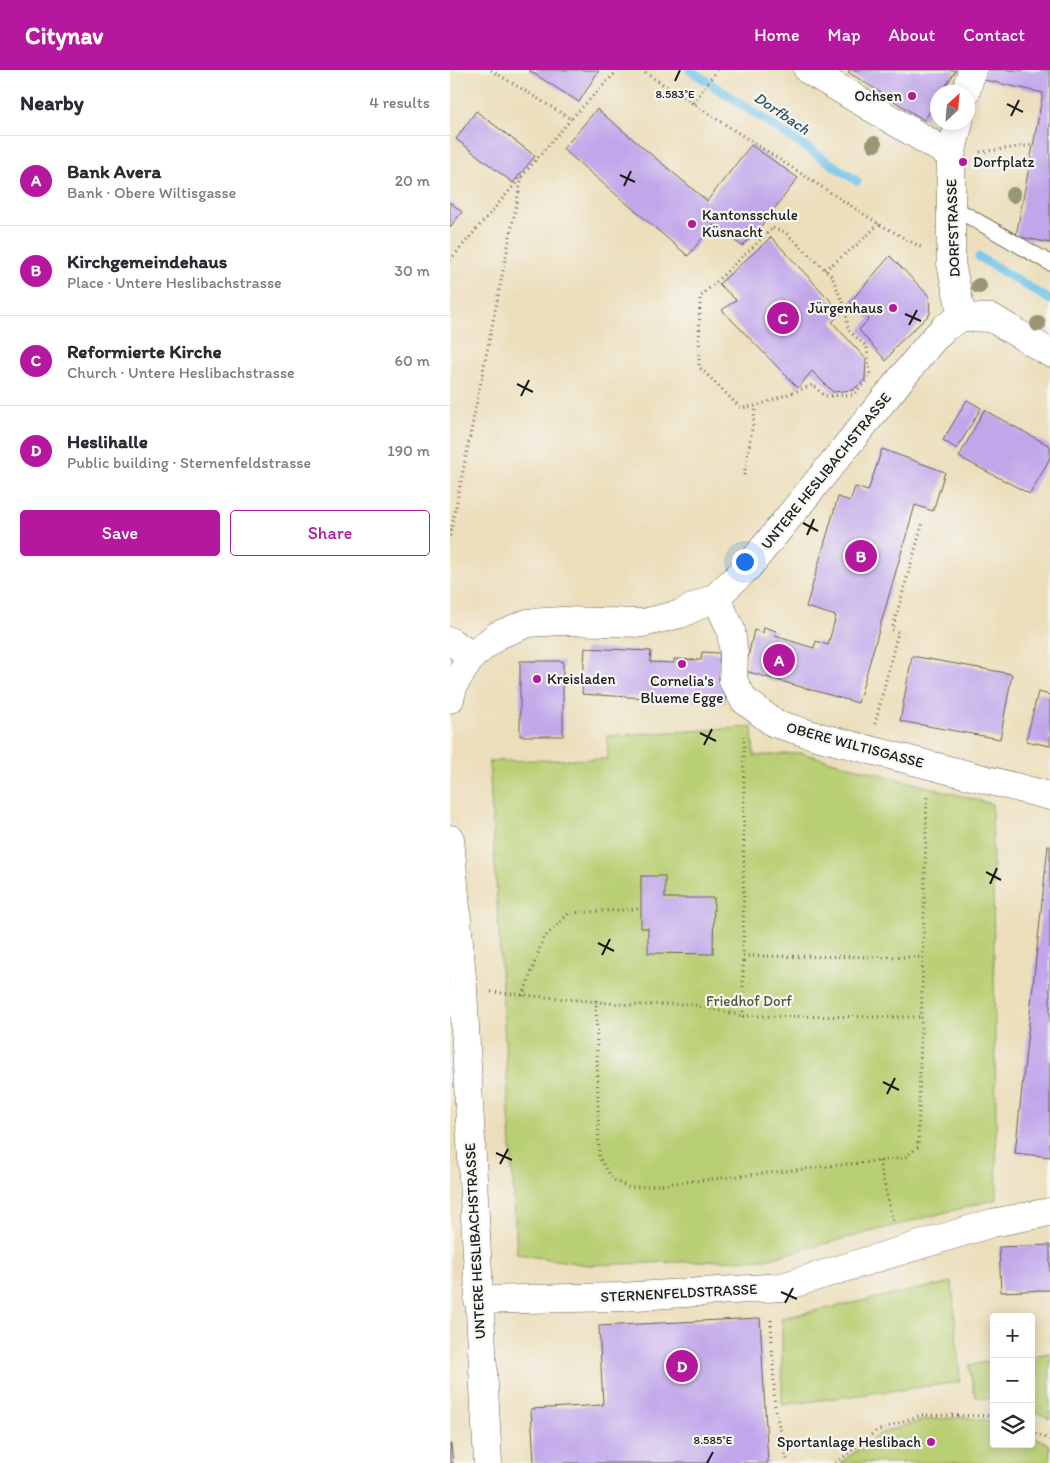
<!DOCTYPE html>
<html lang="en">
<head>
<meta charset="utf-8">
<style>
  body { margin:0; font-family:Itim,sans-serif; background:#f2f2f3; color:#2b2b33 }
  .controls { position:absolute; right:15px; bottom:15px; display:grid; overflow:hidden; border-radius:5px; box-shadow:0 2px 12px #0003 }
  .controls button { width:45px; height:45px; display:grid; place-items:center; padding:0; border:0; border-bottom:1px solid #e1e1e2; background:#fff; color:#2b2b33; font:25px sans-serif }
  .compass { position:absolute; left:480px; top:15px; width:45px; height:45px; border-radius:50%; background:#fff; box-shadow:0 2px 12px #0003; rotate:26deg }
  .you { position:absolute; left:294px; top:491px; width:18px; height:18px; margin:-12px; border:4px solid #fff; border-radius:50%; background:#1a73e8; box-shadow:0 0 0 8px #1a73e833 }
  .badge { display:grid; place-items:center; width:32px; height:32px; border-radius:50%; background:#b5179e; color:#fff; font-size:16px; font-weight:700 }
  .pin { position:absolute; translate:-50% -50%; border:2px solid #fff; box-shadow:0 1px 5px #0006 }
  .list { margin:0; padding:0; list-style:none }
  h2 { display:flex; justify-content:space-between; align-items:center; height:65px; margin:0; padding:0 20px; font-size:21px }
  h2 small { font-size:16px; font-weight:400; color:#7c7c81 }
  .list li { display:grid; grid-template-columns:32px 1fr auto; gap:15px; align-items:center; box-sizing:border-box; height:90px; padding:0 20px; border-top:1px solid #e1e1e2 }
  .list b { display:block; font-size:19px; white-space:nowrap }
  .list p { margin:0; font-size:16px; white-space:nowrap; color:#7c7c81 }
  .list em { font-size:16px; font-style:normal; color:#7c7c81 }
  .actions { display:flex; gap:10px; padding:15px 20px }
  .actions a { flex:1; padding:11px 0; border:1px solid #b5179e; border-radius:5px; text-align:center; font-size:18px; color:#b5179e }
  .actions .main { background:#b5179e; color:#fff }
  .icon { flex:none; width:28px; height:28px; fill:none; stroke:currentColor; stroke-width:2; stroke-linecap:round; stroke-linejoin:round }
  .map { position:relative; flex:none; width:600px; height:1393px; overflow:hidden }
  header { display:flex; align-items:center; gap:30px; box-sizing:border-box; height:70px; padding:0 25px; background:#b5179e; color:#fff }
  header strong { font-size:24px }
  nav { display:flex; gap:28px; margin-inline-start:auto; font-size:18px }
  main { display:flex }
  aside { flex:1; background:#fff }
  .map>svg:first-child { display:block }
  .green { fill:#b9cf73; stroke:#6a7648 }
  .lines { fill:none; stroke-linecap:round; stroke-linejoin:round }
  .stream { stroke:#6dc3ea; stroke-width:9 }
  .building { fill:#c1a7ea }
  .lane-casing { stroke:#656053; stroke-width:17 }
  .street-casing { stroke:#656053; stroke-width:29 }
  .path { stroke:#656053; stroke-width:3; stroke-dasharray:1 4; stroke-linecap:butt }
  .lane { stroke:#fff; stroke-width:15 }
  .street { stroke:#fff; stroke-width:28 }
  .tree { fill:#989674 }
  .ticks { fill:none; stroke:#1c1c1c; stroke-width:2 }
  .poi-dot { fill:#b5179e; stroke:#f6f6f2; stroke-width:2 }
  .labels { text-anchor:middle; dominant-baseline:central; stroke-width:4.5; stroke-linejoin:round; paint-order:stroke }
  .poi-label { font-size:15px; fill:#1c1c1c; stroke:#f6f6f2; text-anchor:end }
  .street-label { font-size:15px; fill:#1c1c1c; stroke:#f6f6f2 }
  .park-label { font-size:15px; fill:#535b3a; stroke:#f6f6f2 }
  .water-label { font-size:16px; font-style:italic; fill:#385664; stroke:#f6f6f2 }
  .ticks-label { font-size:12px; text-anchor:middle; fill:#1c1c1c; stroke:#f6f6f2; stroke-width:4.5; stroke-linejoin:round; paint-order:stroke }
</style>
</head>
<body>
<header>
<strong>Citynav</strong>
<nav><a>Home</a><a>Map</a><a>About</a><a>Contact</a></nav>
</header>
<main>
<aside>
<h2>Nearby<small>4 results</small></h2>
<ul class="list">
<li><span class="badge">A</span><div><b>Bank Avera</b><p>Bank · Obere Wiltisgasse</p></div><em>20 m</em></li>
<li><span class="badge">B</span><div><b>Kirchgemeindehaus</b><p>Place · Untere Heslibachstrasse</p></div><em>30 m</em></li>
<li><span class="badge">C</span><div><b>Reformierte Kirche</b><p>Church · Untere Heslibachstrasse</p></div><em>60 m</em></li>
<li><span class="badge">D</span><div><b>Heslihalle</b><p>Public building · Sternenfeldstrasse</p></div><em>190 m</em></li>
</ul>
<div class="actions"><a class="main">Save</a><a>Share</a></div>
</aside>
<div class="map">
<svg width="600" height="1393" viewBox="0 0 600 1393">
  <rect width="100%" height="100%" fill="#f6f6f2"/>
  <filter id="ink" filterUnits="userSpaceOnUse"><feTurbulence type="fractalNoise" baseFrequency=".02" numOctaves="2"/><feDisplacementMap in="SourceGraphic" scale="10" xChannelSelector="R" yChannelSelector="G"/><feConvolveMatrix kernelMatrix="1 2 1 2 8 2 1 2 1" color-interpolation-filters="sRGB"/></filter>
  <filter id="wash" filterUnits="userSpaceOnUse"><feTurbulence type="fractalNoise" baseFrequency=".0096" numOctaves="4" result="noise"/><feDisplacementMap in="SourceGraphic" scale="20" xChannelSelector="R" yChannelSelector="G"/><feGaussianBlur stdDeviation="1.12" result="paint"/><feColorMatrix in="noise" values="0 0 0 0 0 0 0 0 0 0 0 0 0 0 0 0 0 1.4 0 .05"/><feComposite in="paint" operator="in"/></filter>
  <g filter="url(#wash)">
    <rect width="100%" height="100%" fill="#ecdeba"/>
    <!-- green -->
    <path class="green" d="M302,657L304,686L351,683L542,734L547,1129L316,1189L138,1195L67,1184L39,691L158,689L157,666Z
      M502,1212L510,1312L332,1335V1248Z
      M600,1283V1349L581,1340V1286Z
      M544,1291V1329L525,1327L519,1295Z
      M515,1347L544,1352V1374H581V1365L600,1375V1393H390L431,1363L474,1350Z"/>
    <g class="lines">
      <!-- stream -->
      <path class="stream" d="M240,0L407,111
        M529,187L600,230"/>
    </g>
    <g id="blocks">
      <!-- building -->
      <path class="building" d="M78,0H149L129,32Z
        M399,0H506L492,22H488V29L474,50L398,2Z
        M532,0H600V173L566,166L593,23L530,9Z
        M147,39L257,131L301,75L348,108L305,164L292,176L263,155L238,186L113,79Z
        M26,41L85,86L63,113L6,69Z
        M0,132L12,142L0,157Z
        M321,167L392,243L382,252L416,289L415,310L403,320L383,322L362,301L348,318L272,240L286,230L269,214Z
        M440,186L479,226L480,244L446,276L436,291L409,260L419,249L400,232Z
        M517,330L531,338L507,379L493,370Z
        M534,340L600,376V388L580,424L509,387Z
        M432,379L495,402L483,441L465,435L408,633L295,601L304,560L313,563L314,557L326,561L325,566L364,578L366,571L378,575L386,546L356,537L388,427L400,431L405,417L418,421Z
        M135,578L201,581L200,592L224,593V589L251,590L252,582L270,583L269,593L278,594L275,633L132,624Z
        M462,586L562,604L550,669L450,651Z
        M70,591H113V666H70Z
        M588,622L600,625V676L576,671Z
        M598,776H600V1087L565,1083Z
        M191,806H215V828H264L263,884L198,883V858H191Z
        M600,1175V1220L551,1222L549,1177Z
        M310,1248L318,1393H84L81,1339L153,1335L149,1256Z
        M0,1374H1L3,1393H0Z"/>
    </g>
  </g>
  <g filter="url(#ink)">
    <use href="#blocks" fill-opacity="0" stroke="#656053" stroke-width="1"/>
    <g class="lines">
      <defs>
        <path id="lane" d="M501,136L600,193"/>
        <path id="street" d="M358,0L501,85
          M516,22L522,0
          M509,52L501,85V193L512,247
          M512,247L542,248L600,283
          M266,527L281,560L284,585L283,611L294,630L324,653L366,666L600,726
          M0,571L22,586
          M0,629L4,614L22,586L48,565L78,553L112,551L193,553L230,544L266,527L299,496L480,273L494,258L512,247
          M0,769L13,919L38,1393
          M28,1230L170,1227L332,1217L542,1153L600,1142"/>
      </defs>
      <!-- lane casing -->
      <use href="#lane" class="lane-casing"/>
      <!-- street casing -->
      <use href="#street" class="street-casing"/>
      <!-- path -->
      <path class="path" d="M41,0L121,49L168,0
        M191,0L429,154L474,179
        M243,33L267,0
        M530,82L584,75
        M323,158L335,162L382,206L396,242L398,260L417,277L420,306L403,325L374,326L363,315L306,336L291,338L249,297L250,227Z
        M0,190L121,49
        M375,200L408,174L429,154
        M294,405L306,336
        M0,466L72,106
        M425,654L448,562L442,560L473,452
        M294,666L293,946L471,947
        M293,886L473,887
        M41,922L181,935L240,934L293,946
        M73,926L93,869L119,843L188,839
        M146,930L149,1087L162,1109L180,1118L454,1088L468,1077L477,724
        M429,1091L443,1153
        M321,1250L325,1339L338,1393
        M581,1361L600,1370
        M386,1393L426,1361L471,1345L544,1346"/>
      <!-- lane -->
      <use href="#lane" class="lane"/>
      <!-- street -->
      <use href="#street" class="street"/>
    </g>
    <!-- trees -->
    <g class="tree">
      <circle cx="424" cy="74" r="8"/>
      <circle cx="563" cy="125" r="8"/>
      <circle cx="529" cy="216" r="8"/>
      <circle cx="588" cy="254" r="8"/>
    </g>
  </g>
  <!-- ticks -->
  <path class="ticks" d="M225,11L230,0M557,34L573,42M561,46L569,30M170,105L185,112M174,116L181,101M455,244L471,251M459,255L467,240M67,314L83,322M71,326L79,310M353,453L368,461M357,465L364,449M250,663L266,671M254,675L262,659M536,802L551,810M540,814L547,798M148,873L164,881M152,885L160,869M433,1012L449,1020M437,1024L445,1008M46,1083L62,1090M50,1094L58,1079M331,1222L347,1229M335,1233L343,1218M257,1393L263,1382"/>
  <!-- markers -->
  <g class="poi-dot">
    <circle cx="462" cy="26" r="5"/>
    <circle cx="513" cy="92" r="5"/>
    <circle cx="242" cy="154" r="5"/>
    <circle cx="443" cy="238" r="5"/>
    <circle cx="232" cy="594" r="5"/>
    <circle cx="87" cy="609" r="5"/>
    <circle cx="481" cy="1372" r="5"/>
  </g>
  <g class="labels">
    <!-- poi labels -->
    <g class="poi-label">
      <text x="452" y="26">Ochsen</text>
      <text x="523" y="92" text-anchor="start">Dorfplatz</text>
      <text x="252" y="145" text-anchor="start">Kantonsschule<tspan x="252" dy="17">Küsnacht</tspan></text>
      <text x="433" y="238">Jürgenhaus</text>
      <text x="97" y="609" text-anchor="start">Kreisladen</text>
      <text x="232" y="611" text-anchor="middle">Cornelia's<tspan x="232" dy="17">Blueme Egge</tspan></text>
      <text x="471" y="1372">Sportanlage Heslibach</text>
    </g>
    <!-- street labels -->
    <g class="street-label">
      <text transform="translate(503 158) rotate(-92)">DORFSTRASSE</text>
      <text transform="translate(376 401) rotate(-51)">UNTERE HESLIBACHSTRASSE</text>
      <text transform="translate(405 675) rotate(15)">OBERE WILTISGASSE</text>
      <text transform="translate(25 1171) rotate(-93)">UNTERE HESLIBACHSTRASSE</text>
      <text transform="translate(229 1223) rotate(-3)">STERNENFELDSTRASSE</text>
    </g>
    <!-- park labels -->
    <g class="park-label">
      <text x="299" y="931">Friedhof Dorf</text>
    </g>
    <!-- water labels -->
    <g class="water-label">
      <text transform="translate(332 43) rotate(34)">Dorfbach</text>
    </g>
  </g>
  <g class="ticks-label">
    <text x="225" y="28">8.583°E</text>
    <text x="263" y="1374">8.585°E</text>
  </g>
</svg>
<div class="controls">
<button>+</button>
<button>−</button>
<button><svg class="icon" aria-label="layers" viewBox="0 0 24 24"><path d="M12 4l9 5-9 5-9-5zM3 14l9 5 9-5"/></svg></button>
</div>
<svg class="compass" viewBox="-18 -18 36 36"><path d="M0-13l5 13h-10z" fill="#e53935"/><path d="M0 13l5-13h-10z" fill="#7c7c81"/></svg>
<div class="you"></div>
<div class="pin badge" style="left:329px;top:590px">A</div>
<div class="pin badge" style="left:411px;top:486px">B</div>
<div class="pin badge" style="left:333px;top:248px">C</div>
<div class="pin badge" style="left:232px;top:1296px">D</div>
</div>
</main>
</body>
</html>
